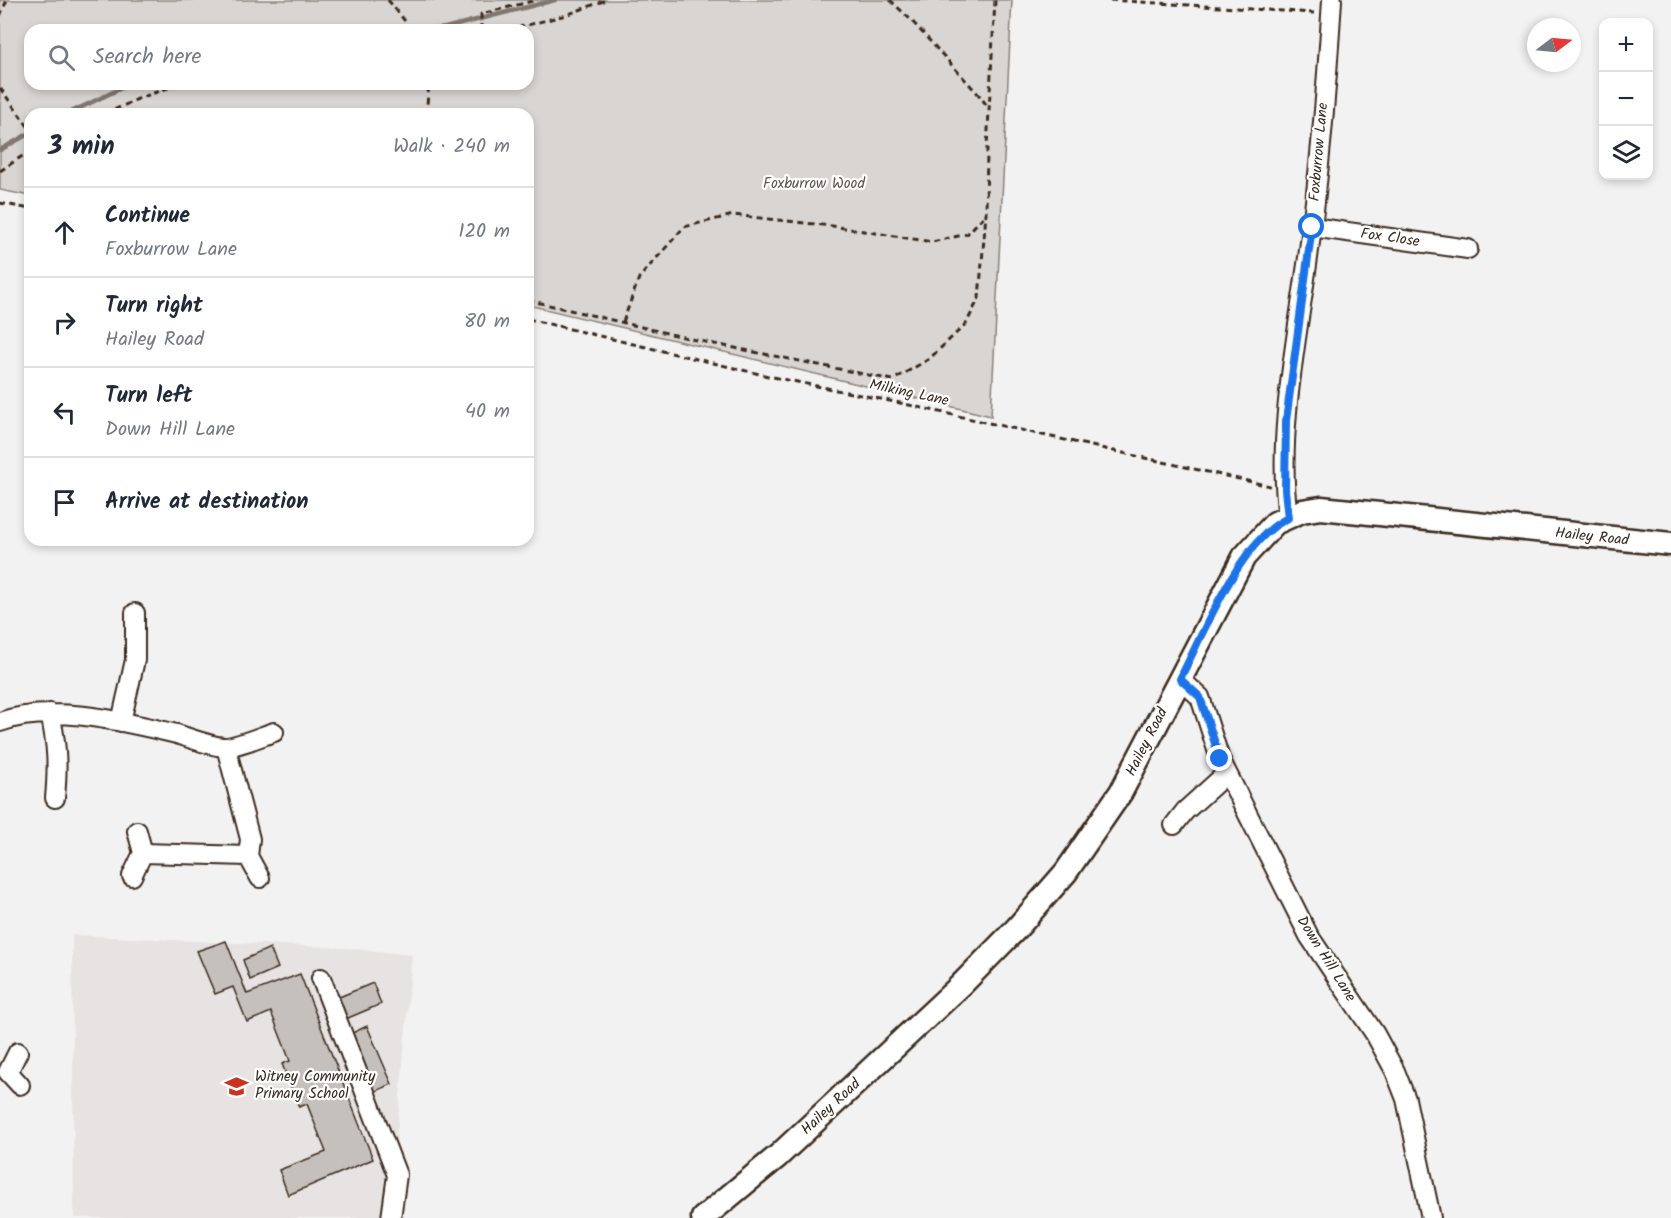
<!DOCTYPE html>
<html lang="en">
<head>
<meta charset="utf-8">
<style>
  body { margin:0; font-family:Kalam,sans-serif; background:#f6f6f7; color:#1f2937 }
  .controls { position:absolute; right:18px; top:18px; display:grid; overflow:hidden; border-radius:12px; box-shadow:0 3px 9px #0003 }
  .controls button { width:54px; height:54px; display:grid; place-items:center; padding:0; border:0; border-bottom:2px solid #e0e1e3; background:#fff; color:#1f2937; font:30px sans-serif }
  .compass { position:absolute; left:1527px; top:18px; width:54px; height:54px; border-radius:50%; background:#fff; box-shadow:0 3px 9px #0003; rotate:74deg }
  .stop { position:absolute; width:18px; height:18px; margin:-14px; border:4px solid #1a73e8; border-radius:50%; background:#fff }
  .stop.end { background:#1a73e8; border-color:#fff; box-shadow:0 2px 6px #0008 }
  .list { margin:0; padding:0; list-style:none }
  h2 { display:flex; justify-content:space-between; align-items:center; height:78px; margin:0; padding:0 24px; font-size:26px }
  h2 small { font-size:20px; font-weight:400; color:#747a83 }
  .list li { display:grid; grid-template-columns:39px 1fr auto; gap:18px; align-items:center; box-sizing:border-box; height:90px; padding:0 24px; border-top:2px solid #e0e1e3 }
  .list b { display:block; font-size:22px; white-space:nowrap }
  .list p { margin:0; font-size:20px; white-space:nowrap; color:#747a83 }
  .list em { font-size:20px; font-style:normal; color:#747a83 }
  .icon { flex:none; width:33px; height:33px; fill:none; stroke:currentColor; stroke-width:2; stroke-linecap:round; stroke-linejoin:round }
  .map { position:relative; flex:none; width:1671px; height:1218px; overflow:hidden }
  .search { position:absolute; background:#fff; box-shadow:0 3px 9px #0003; left:24px; top:24px; width:510px; height:66px; display:flex; align-items:center; gap:15px; box-sizing:border-box; padding:0 21px; border-radius:18px; color:#747a83; font-size:22px }
  .panel { position:absolute; background:#fff; box-shadow:0 3px 9px #0003; left:24px; top:108px; width:510px; height:438px; border-radius:18px }
  .map>svg:first-child { display:block }
  .built { fill:#e6e3e2 }
  .green { fill:#d8d5d2; stroke:#8a8078; stroke-width:1.5; fill-rule:evenodd }
  .lines { fill:none; stroke-linecap:round; stroke-linejoin:round }
  .stream { stroke:#827770; stroke-width:4.5 }
  .building { fill:#c6c0bd; stroke:#3b2a1e; stroke-width:1.5 }
  .minor-casing { stroke:#3b2a1e; stroke-width:22 }
  .major-casing { stroke:#3b2a1e; stroke-width:27 }
  .path { stroke:#3b2a1e; stroke-width:3; stroke-dasharray:6 4.5; stroke-linecap:butt }
  .minor { stroke:#fff; stroke-width:18 }
  .major { stroke:#fff; stroke-width:22 }
  .route { stroke:#1a73e8; stroke-width:8 }
  .labels { text-anchor:middle; dominant-baseline:central; stroke-width:4.5; stroke-linejoin:round; paint-order:stroke }
  .street-label { font-size:15px; fill:#3b2a1e; stroke:#fff }
  .park-label { font-size:15px; fill:#62554b; stroke:#fff }
  .poi-label { font-size:15px; fill:#3b2a1e; stroke:#fff; text-anchor:start }
</style>
</head>
<body>
<div class="map">
<svg width="1671" height="1218" viewBox="0 0 1671 1218">
  <rect width="100%" height="100%" fill="#f3f2f2"/>
  <filter id="ink" filterUnits="userSpaceOnUse"><feTurbulence type="fractalNoise" baseFrequency=".0167" numOctaves="2"/><feDisplacementMap in="SourceGraphic" scale="12" xChannelSelector="R" yChannelSelector="G"/><feConvolveMatrix kernelMatrix="1 2 1 2 8 2 1 2 1" color-interpolation-filters="sRGB"/></filter>
  <g filter="url(#ink)">
    <!-- built -->
    <path class="built" d="M72,935L344,948L412,955L390,1218H74Z"/>
    <!-- green -->
    <path class="green" d="M0,0H1012L991,416L528,305V114H30V196L0,190ZM30,30H528V84H30Z"/>
    <g class="lines">
      <!-- stream -->
      <path class="stream" d="M429,30L445,28L555,0
        M67,114L130,84
        M0,150L30,133"/>
    </g>
    <!-- building -->
    <path class="building" d="M226,941L247,994L300,974L373,1159L288,1195L279,1170L326,1152L307,1104L299,1107L282,1064L290,1061L271,1012L247,1022L233,987L215,994L197,951Z
      M270,948L278,968L250,980L243,960Z
      M373,983L381,1004L341,1021L332,1000Z
      M367,1026L392,1084L374,1092L350,1034Z"/>
    <g class="lines">
      <defs>
        <path id="minor" d="M1312,227L1468,249
          M1288,517C1276,434 1298,334 1309,250C1320,169 1327,82 1332,0
          M1180,679L1200,697L1220,759L1309,936L1375,1034L1395,1071L1406,1099L1431,1218
          M50,713C57,745 58,765 55,798
          M0,722C51,703 125,722 177,734C189,738 214,747 225,747C236,747 262,736 274,732
          M121,722L135,660V613
          M1174,825L1185,811L1227,773
          M143,853L248,856L250,839L226,747
          M248,856L260,878
          M132,876L143,853L137,831
          M321,978L397,1175L391,1218
          M18,1052L8,1072L20,1085"/>
        <path id="major" d="M703,1218L778,1156L960,986L1017,928L1066,872L1121,792L1244,557L1275,523L1302,511L1321,508L1671,544"/>
      </defs>
      <!-- minor casing -->
      <use href="#minor" class="minor-casing"/>
      <!-- major casing -->
      <use href="#major" class="major-casing"/>
      <!-- path -->
      <path class="path" d="M388,0L409,26V30
        M890,0L910,19L979,95L988,107
        M1110,0L1314,13
        M0,16L7,0
        M481,30V14L537,0
        M508,30L566,15L606,0
        M0,88L30,129
        M105,114L140,98L179,84
        M426,114L429,84
        M0,171L30,151
        M0,203L30,209
        M528,300L700,341L893,380L929,359L966,324L979,298L986,214L987,148L995,0
        M528,319L768,376L900,403L1270,486
        M623,322L639,278L684,227L733,215L832,226L932,242L967,234L986,214"/>
      <!-- minor -->
      <use href="#minor" class="minor"/>
      <!-- major -->
      <use href="#major" class="major"/>
    </g>
  </g>
  <g class="lines" filter="url(#ink)">
    <!-- route -->
    <path class="route" d="M1220,759L1200,697L1180,679C1204,632 1240,540 1288,518L1285,490L1286,421L1312,227"/>
  </g>
  <!-- icons -->
  <defs>
    <symbol id="school-bare" viewBox="-9 -9 18 18"><path d="M0-5L7-2L0 1L-7-2ZM-4 1L0 2.5L4 1V4Q0 6-4 4Z" fill="#c8321e" stroke="#fff" stroke-width="2.5" paint-order="stroke"/></symbol>
  </defs>
  <g fill-rule="evenodd">
    <use href="#school-bare" x="220" y="1070" width="33" height="33"/>
  </g>
  <g class="labels">
    <!-- street labels -->
    <g class="street-label">
      <text transform="translate(1319 152) rotate(-85)">Foxburrow Lane</text>
      <text transform="translate(1390 238) rotate(8)">Fox Close</text>
      <text transform="translate(909 393) rotate(12)">Milking Lane</text>
      <text transform="translate(1592 537) rotate(6)">Hailey Road</text>
      <text transform="translate(1147 742) rotate(-63)">Hailey Road</text>
      <text transform="translate(1326 959) rotate(58)">Down Hill Lane</text>
      <text transform="translate(831 1107) rotate(-43)">Hailey Road</text>
    </g>
    <!-- park labels -->
    <g class="park-label">
      <text x="814" y="184">Foxburrow Wood</text>
    </g>
    <!-- poi labels -->
    <g class="poi-label">
      <text x="255" y="1077">Witney Community<tspan x="255" dy="17">Primary School</tspan></text>
    </g>
  </g>
</svg>
<div class="controls">
<button>+</button>
<button>−</button>
<button><svg class="icon" aria-label="layers" viewBox="0 0 24 24"><path d="M12 4l9 5-9 5-9-5zM3 14l9 5 9-5"/></svg></button>
</div>
<svg class="compass" viewBox="-18 -18 36 36"><path d="M0-13l5 13h-10z" fill="#e53935"/><path d="M0 13l5-13h-10z" fill="#747a83"/></svg>
<div class="stop" style="left:1312px;top:227px"></div>
<div class="stop end" style="left:1220px;top:759px"></div>
<div class="search"><svg class="icon" aria-label="search" viewBox="0 0 24 24"><circle cx="10" cy="10" r="6"/><path d="M15 15l6 6"/></svg>Search here</div>
<section class="panel">
<h2>3 min<small>Walk · 240 m</small></h2>
<ul class="list">
<li><svg class="icon" aria-label="ahead" viewBox="0 0 24 24"><path d="M12 20V5M6 11l6-6 6 6"/></svg><div><b>Continue</b><p>Foxburrow Lane</p></div><em>120 m</em></li>
<li><svg class="icon" aria-label="right" viewBox="0 0 24 24"><path d="M7 20v-9h11M14 6l5 5-5 5"/></svg><div><b>Turn right</b><p>Hailey Road</p></div><em>80 m</em></li>
<li><svg class="icon" aria-label="left" viewBox="0 0 24 24"><path d="M17 20v-9H6M10 6l-5 5 5 5"/></svg><div><b>Turn left</b><p>Down Hill Lane</p></div><em>40 m</em></li>
<li><svg class="icon" aria-label="arrive" viewBox="0 0 24 24"><path d="M6 21V4h12l-3 4 3 4H6"/></svg><div><b>Arrive at destination</b></div></li>
</ul>
</section>
</div>
</body>
</html>
